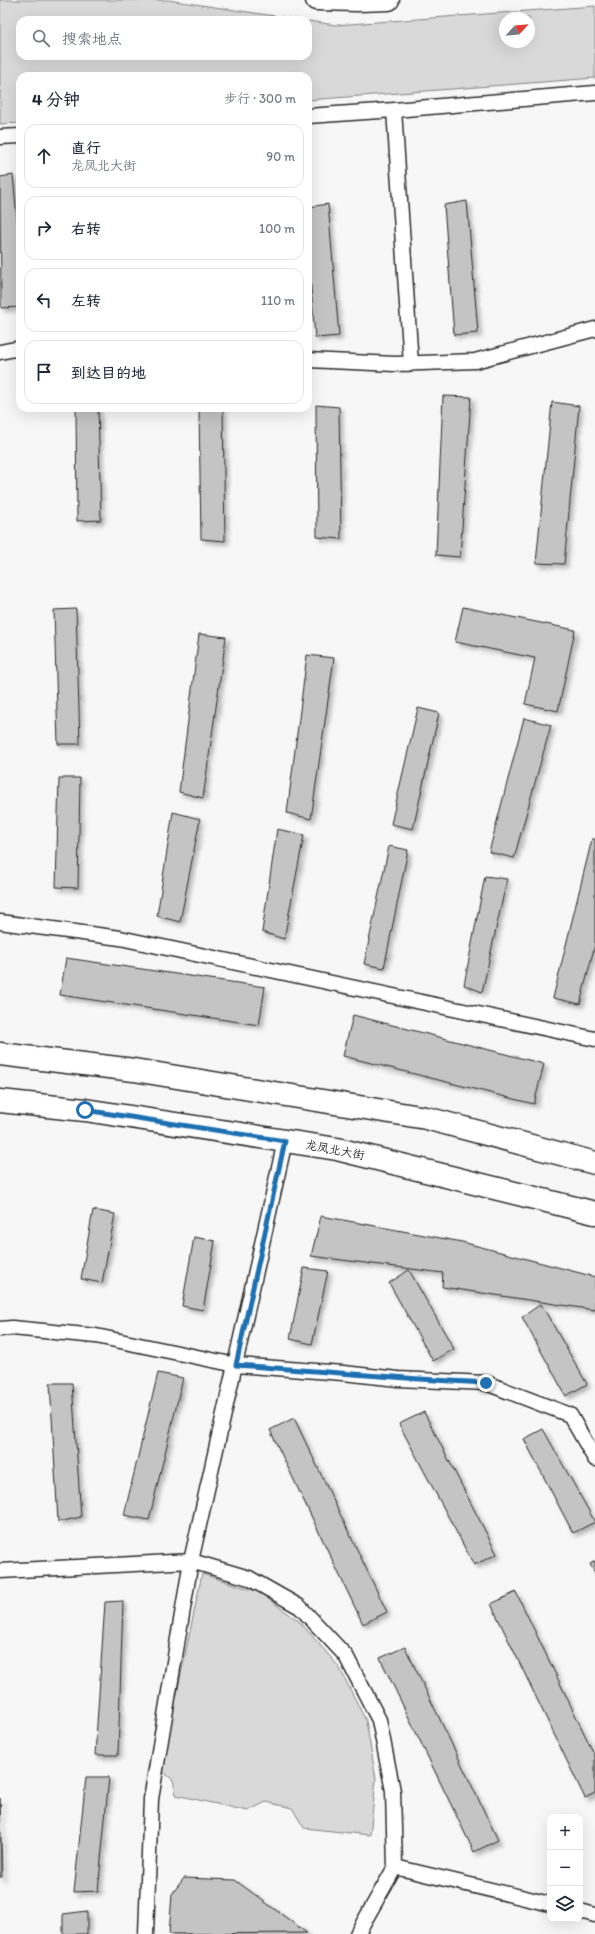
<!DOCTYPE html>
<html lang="zh">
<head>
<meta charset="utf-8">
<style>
  body { margin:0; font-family:Itim,"LXGW WenKai TC",sans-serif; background:#f6f6f7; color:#1f2937 }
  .controls { position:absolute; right:12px; bottom:12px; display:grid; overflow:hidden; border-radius:8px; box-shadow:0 4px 16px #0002 }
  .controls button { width:36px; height:36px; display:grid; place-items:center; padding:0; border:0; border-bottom:1px solid #e0e1e3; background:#fff; color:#1f2937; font:20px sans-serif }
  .compass { position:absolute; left:499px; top:12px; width:36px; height:36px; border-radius:50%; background:#fff; box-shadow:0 4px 16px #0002; rotate:64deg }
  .stop { position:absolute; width:12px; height:12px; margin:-9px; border:3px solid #1f6fb2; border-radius:50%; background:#fff }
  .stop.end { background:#1f6fb2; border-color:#fff; box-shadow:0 1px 4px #0008 }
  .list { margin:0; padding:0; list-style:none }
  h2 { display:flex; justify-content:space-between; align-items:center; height:52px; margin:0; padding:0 16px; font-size:17px }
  h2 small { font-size:13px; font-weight:400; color:#747a83 }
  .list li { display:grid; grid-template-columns:26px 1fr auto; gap:12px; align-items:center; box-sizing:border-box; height:64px; margin:0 8px 8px; padding:0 8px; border:1px solid #e0e1e3; border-radius:12px }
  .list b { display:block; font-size:15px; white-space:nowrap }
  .list p { margin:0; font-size:13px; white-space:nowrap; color:#747a83 }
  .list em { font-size:13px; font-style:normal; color:#747a83 }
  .icon { flex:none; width:22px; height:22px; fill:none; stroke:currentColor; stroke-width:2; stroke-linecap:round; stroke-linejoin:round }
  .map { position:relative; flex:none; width:595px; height:1934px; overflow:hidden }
  .search { position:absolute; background:#fff; box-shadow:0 4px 16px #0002; left:16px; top:16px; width:296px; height:44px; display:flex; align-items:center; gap:10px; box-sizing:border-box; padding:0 14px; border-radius:12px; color:#747a83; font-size:15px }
  .panel { position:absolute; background:#fff; box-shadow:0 4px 16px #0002; left:16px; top:72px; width:296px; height:340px; border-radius:12px }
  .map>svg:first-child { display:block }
  .green { fill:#d9d9d9; stroke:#828282; fill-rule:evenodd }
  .building { fill:#c4c4c4; stroke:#2b2b2b; filter:url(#shadow) }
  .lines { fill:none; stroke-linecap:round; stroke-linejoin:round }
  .minor-casing { stroke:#2b2b2b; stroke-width:17 }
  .secondary-casing { stroke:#2b2b2b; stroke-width:23 }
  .primary-casing { stroke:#2b2b2b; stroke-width:25 }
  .minor { stroke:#fff; stroke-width:14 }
  .secondary { stroke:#fff; stroke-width:20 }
  .primary { stroke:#fff; stroke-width:22 }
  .route { stroke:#1f6fb2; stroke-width:5 }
  .labels { text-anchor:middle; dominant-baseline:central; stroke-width:3; stroke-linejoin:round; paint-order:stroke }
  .street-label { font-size:12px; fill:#2b2b2b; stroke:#fff }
</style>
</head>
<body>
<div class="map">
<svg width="595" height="1934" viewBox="0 0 595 1934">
  <defs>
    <filter id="shadow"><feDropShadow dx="3.5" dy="3.5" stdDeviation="2" flood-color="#0004"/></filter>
  </defs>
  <rect width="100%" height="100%" fill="#f7f7f7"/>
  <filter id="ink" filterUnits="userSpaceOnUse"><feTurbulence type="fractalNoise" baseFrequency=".025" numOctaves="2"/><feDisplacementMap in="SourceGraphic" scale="8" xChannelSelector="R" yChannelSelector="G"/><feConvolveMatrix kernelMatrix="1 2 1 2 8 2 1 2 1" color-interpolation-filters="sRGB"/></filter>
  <g filter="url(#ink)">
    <!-- green -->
    <path class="green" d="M0,0H168L301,20H20V56H308V21L336,25L595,6V78L308,100V76H20V123L0,124ZM505,18H529V42H505Z
      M202,1574L259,1592L300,1622L339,1667L366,1721L376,1779L370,1835L304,1828L292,1808L266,1802L248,1811L176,1795L173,1780L161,1770Z"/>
    <!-- building -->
    <path class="building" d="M13,175L20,250V307L1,308L0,177Z
      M467,201L478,333L454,335L444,205Z
      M328,204L339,336L315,338L308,250V207Z
      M443,396L471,397L460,557L436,555Z
      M552,402L579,406L564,564L536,563Z
      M316,405L339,407L341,539L317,537Z
      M76,408H98L101,520L77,521Z
      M199,408L223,409L225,541L201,539Z
      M463,607L575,630L558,711L525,704L535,658L455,642Z
      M76,609L80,744H58L54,610Z
      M199,634L226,637L203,798L179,792Z
      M307,655L334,658L311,819L287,813Z
      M418,708L439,713L413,829L391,824Z
      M524,718L551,725L514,858L489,852Z
      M59,778H80L78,888L56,887Z
      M173,812L200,819L180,922L157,916Z
      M277,829L304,835L284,939L262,932Z
      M592,839H595V944L580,1004L553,998Z
      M389,846L408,850L384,968L364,964Z
      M485,876L507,879L482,992L464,985Z
      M66,958L265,987L259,1025L60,995Z
      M353,1015L544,1064L534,1104L343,1056Z
      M93,1210L115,1214L102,1283L81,1279Z
      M321,1216L462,1242L595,1277V1310L442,1287L443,1273L311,1256Z
      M194,1237L215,1241L203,1310L182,1306Z
      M304,1268L328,1271L312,1344L290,1339Z
      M409,1270L454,1349L433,1361L389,1283Z
      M541,1304L587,1384L566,1396L522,1317Z
      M158,1373L183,1378L149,1520L124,1515Z
      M50,1383H72L81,1517L58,1522Z
      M424,1412L497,1554L474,1565L399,1424Z
      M294,1418L387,1612L363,1624L270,1430Z
      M543,1429L595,1522L573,1533L524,1439Z
      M595,1561V1573L590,1564Z
      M516,1592L595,1756V1793L585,1798L491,1604Z
      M123,1601L118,1755H95L105,1602Z
      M405,1647L498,1840L474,1852L380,1658Z
      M86,1777H109L98,1891L74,1892Z
      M0,1798L2,1877H0Z
      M184,1878L235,1880L307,1933L169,1934L172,1894Z
      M87,1911V1934H63V1914Z"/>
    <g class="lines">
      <defs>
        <path id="minor" d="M308,116L394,110
          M0,137L20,136
          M0,352L20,348
          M308,360L395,364L475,361L595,329
          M411,364L394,110L595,93
          M0,922L120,938L595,1039
          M0,1329L12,1328L96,1336L236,1365L343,1373L398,1379L486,1383L570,1415L595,1459
          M0,1571L191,1561L249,1578L300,1607L346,1656L379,1720L393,1791L395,1867L357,1934
          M395,1867L550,1904
          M580,1911L595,1915
          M146,1934L151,1799L191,1561L285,1141"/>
        <path id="secondary" d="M316,0L358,1L389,0"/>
        <path id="primary" d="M0,1054L134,1070L426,1118L595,1163
          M0,1101L85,1110L337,1149L595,1213"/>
      </defs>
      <!-- minor casing -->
      <use href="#minor" class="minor-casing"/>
      <!-- secondary casing -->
      <use href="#secondary" class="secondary-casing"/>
      <!-- primary casing -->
      <use href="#primary" class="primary-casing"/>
      <!-- minor -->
      <use href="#minor" class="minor"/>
      <!-- secondary -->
      <use href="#secondary" class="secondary"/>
      <!-- primary -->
      <use href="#primary" class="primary"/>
    </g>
  </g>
  <g class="lines" filter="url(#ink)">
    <!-- route -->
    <path class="route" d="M85,1110L285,1141L236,1365C319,1371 402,1379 486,1383"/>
  </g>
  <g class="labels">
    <!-- street labels -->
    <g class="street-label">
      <text transform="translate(335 1150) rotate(11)">龙凤北大街</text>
    </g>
  </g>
</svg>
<div class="controls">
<button>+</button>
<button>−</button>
<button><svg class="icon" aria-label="layers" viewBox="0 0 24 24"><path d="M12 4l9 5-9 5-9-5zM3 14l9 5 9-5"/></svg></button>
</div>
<svg class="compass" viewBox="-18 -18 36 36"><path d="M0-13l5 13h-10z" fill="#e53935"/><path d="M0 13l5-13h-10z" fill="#747a83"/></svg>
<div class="stop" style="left:85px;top:1110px"></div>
<div class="stop end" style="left:486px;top:1383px"></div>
<div class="search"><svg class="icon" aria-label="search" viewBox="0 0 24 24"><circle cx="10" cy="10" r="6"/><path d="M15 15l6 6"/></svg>搜索地点</div>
<section class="panel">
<h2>4 分钟<small>步行 · 300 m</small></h2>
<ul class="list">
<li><svg class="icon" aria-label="ahead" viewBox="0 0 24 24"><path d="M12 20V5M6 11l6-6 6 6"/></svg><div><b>直行</b><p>龙凤北大街</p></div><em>90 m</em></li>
<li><svg class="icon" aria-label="right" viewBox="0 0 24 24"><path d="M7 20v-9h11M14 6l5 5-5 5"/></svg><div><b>右转</b></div><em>100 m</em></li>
<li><svg class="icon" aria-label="left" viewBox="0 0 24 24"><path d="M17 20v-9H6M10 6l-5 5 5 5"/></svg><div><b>左转</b></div><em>110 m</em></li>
<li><svg class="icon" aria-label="arrive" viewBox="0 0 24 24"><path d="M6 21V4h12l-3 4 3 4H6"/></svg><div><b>到达目的地</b></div></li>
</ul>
</section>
</div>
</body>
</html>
